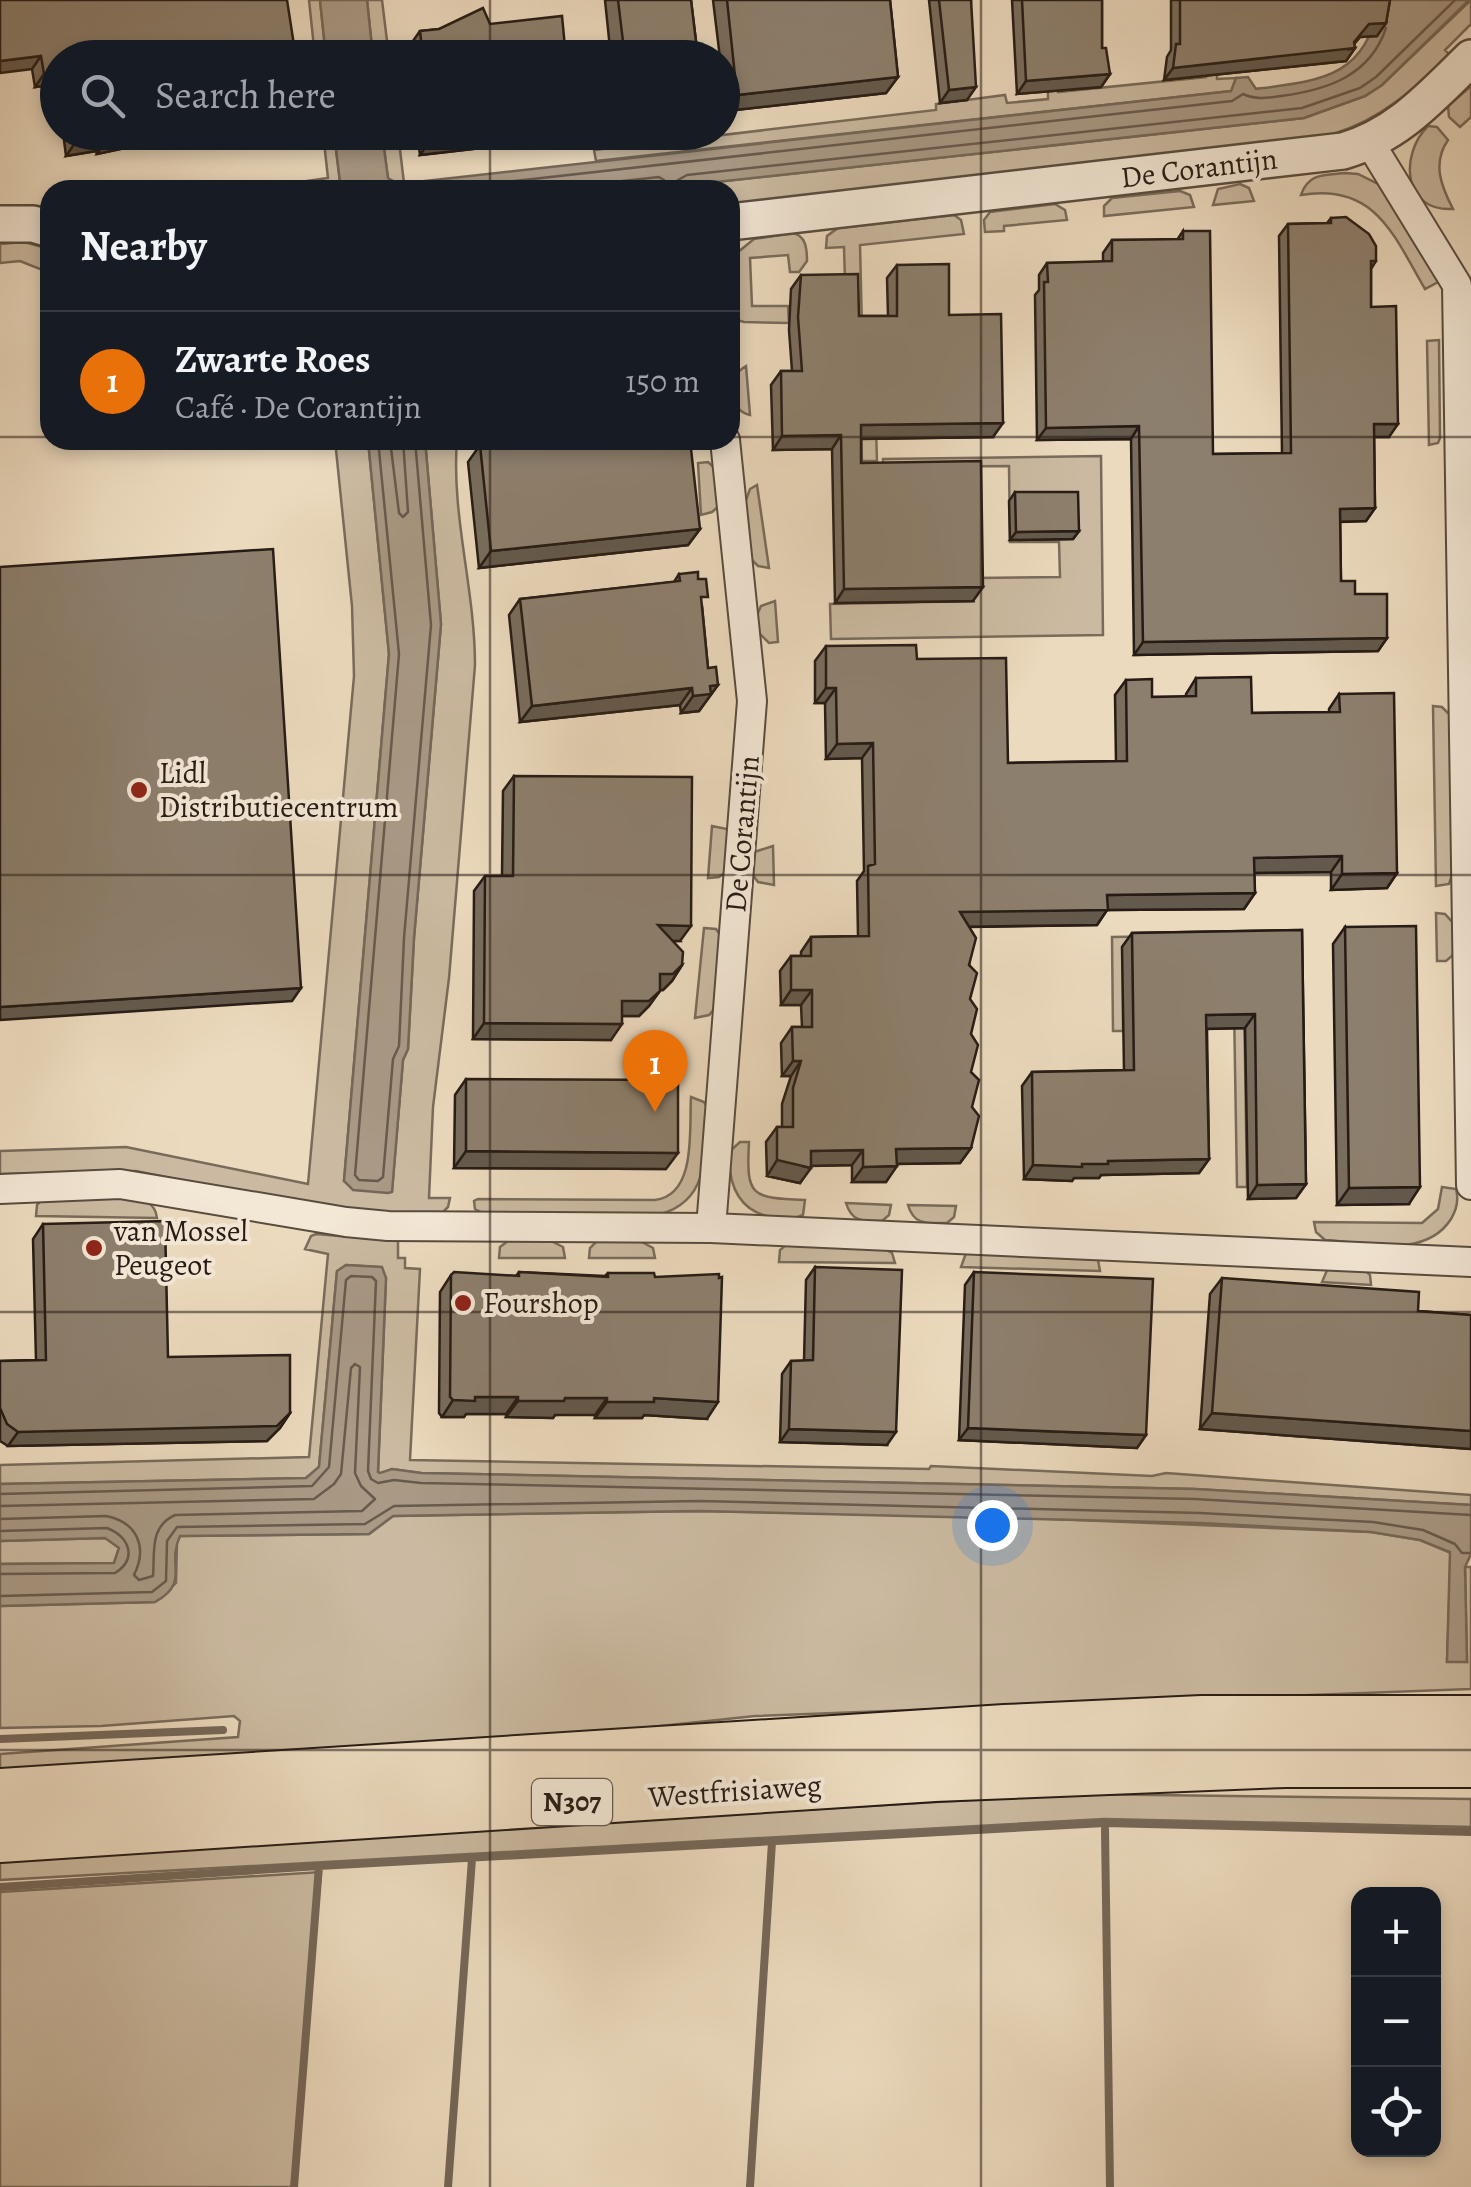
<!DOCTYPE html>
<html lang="en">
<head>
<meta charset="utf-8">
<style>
  body { margin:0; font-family:Alegreya,serif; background:#242831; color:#f1f3f6 }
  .controls { position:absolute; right:30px; bottom:30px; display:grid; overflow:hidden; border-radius:20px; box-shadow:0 5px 15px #0003 }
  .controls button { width:90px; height:90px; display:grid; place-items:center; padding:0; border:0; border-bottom:2px solid #363941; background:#171b24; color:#f1f3f6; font:50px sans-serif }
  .you { position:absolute; left:992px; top:1525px; width:35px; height:35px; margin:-25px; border:8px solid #fff; border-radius:50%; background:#1a73e8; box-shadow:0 0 0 15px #1a73e833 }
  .badge { display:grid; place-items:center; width:65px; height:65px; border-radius:50%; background:#c59692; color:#fff; font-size:32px; font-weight:700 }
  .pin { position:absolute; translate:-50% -82px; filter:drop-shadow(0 2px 5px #0008) }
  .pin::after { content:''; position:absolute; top:52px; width:35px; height:30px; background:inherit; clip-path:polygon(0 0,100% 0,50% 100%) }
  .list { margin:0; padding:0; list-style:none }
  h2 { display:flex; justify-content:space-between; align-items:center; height:130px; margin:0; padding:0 40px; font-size:42px }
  h2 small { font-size:32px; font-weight:400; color:#9ea1a6 }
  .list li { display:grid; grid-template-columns:65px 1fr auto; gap:30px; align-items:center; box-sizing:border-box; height:140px; padding:0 40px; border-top:2px solid #363941 }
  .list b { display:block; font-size:38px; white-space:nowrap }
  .list p { margin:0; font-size:32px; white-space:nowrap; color:#9ea1a6 }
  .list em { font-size:32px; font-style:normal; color:#9ea1a6 }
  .icon { flex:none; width:55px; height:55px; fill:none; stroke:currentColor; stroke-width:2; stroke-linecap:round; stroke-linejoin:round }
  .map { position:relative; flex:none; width:1471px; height:2187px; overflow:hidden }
  .search { position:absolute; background:#171b24; box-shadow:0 5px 15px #0003; left:40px; top:40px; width:700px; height:110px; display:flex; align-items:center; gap:25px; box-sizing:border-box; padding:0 35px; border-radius:55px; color:#9ea1a6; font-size:38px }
  .panel { position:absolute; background:#171b24; box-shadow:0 5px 15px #0003; left:40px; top:180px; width:700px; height:270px; border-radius:30px }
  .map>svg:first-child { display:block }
  .green { fill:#cbbaa1; stroke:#796b5b; stroke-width:2.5 }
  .water { fill:#a99985; stroke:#756758; stroke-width:2.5 }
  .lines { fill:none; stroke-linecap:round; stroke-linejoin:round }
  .shore { stroke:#685a4d; stroke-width:2.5 }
  .stream { stroke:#756758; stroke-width:8 }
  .minor-casing { stroke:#584c3f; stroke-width:32 }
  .tertiary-casing { stroke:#584c3f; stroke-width:40 }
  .trunk-casing { stroke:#271c15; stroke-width:52 }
  .minor { stroke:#f3e7d5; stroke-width:28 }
  .tertiary { stroke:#f3e7d5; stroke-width:35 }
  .trunk { stroke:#ecdabe; stroke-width:48 }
  .wall { fill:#796d5e; stroke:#271c15; stroke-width:2.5 }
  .shaded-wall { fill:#63594c; stroke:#271c15; stroke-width:2.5 }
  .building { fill:#8d7f6d; stroke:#271c15; stroke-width:2.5 }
  .grid { fill:none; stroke:#271c15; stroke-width:2.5; stroke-opacity:0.55 }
  .poi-dot { fill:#8f2418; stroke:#f3e7d5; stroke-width:4 }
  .labels { text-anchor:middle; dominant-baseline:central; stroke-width:8; stroke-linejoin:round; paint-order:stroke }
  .shield { fill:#f3e7d5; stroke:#64594f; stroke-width:2.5 }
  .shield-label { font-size:28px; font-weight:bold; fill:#271c15 }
  .street-label { font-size:30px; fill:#271c15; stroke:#f3e7d5 }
  .poi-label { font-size:30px; fill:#271c15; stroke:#f3e7d5; text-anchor:start }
</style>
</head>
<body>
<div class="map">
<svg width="1471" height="2187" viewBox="0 0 1471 2187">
  <rect width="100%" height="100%" fill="#ecdabe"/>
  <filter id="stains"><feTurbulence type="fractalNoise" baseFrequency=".002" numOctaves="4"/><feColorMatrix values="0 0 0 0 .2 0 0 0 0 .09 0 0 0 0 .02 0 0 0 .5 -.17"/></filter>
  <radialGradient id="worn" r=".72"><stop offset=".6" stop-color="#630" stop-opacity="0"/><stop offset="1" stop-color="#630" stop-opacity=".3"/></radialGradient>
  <!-- green -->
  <path class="green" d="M309,0H320L326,57H315Z
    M367,0H382L389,57H373Z
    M1047,0H1056L1058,92L1206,77L1205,0H1216L1217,79L1236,78L1232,91L596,161L594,150L936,110V104L1005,95L1007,103L1048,99Z
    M1471,0V24L1445,50L1450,55C1415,88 1381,120 1333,134C1311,141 1286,142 1263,146L730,204V190H643L1304,118L1365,96L1382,85Z
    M1471,86V117L1460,127L1449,117L1448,106Z
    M1428,126L1437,127L1448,140C1432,163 1441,186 1453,209C1403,212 1399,155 1428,126Z
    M323,133H334L341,190H289L300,182L328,178Z
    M382,133H398L404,183L398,184L388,179Z
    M1345,173L1358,174L1380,185L1440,281L1425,289C1393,234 1375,183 1301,195C1308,173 1325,175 1345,173Z
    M1240,184L1249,188L1254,201L1213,205L1218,189Z
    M1180,191L1190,195L1194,207L1104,216V206L1112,198Z
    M1055,204L1065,210L1067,220L1004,226V231L985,232L984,220L990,212Z
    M954,215L961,220L964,234L860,245L862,330L873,331L877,461H862L856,281H845L844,247L826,248L827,236L838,228Z
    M792,233C806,235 807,249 807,261L799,272H790L788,255L750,258L752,306H788L789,323L744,322L730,318L732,257L754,239Z
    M24,242L50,249V273L20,261L0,263V244Z
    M1439,340L1440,438L1438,443L1429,445L1427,341Z
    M746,366L750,415C727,410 726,377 746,366Z
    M335,440H368L389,654L344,1181L388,1192L392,1191L403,1060L408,1049L414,938L441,624L425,440H457C451,515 475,589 475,665L449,978L433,1107L429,1198H450L448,1207L439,1216L348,1214L136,1171L0,1174V1151L126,1147L308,1184L354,676L352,606Z
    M1101,456L1103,635L831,639L830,604L973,601V578L1060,577L1059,542H1010L1009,466L883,467V459Z
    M708,462L718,471L719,506L712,512L701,515L698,463Z
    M757,485L769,568L758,566L751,559L745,503L750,489Z
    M775,601L778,642L769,643L759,633L757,615L761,606Z
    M1433,706L1442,707L1451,716L1452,875L1449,884L1436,886Z
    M712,826L727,829L731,837L727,871L719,877L708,878Z
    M773,846L774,885L758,882L752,874L754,852Z
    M1436,913L1445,914L1454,924L1453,955L1446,961H1437Z
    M704,928L716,929L721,936L715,1008L709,1015L695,1018Z
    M1243,935L1247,1187H1237L1233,946L1123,947V1031H1113L1112,937Z
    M691,1097L704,1102L708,1109C704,1156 711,1205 652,1216L486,1215L475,1209L474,1201L478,1199L655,1200C697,1195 689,1129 691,1097Z
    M740,1142H749C746,1197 751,1198 805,1200L803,1215C794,1219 789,1219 779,1218C740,1215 727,1186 730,1151Z
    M1442,1187L1456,1189C1459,1200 1457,1209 1451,1219C1425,1260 1365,1242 1325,1240L1316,1232L1314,1222L1422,1223L1438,1209Z
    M115,1195C133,1199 155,1197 157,1218L36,1216L37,1205L44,1197Z
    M846,1203L891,1205L889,1215L882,1221C864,1221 852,1223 846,1203Z
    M908,1205L956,1206L954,1217L947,1223C928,1223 914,1226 908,1205Z
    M316,1234L398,1241V1258H405V1268L420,1269L410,1460L929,1469L931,1466L1152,1476L1166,1473L1471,1495V1505L1195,1489L421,1473L392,1469L381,1474L378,1472L386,1278L378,1267L346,1265L337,1272L319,1467L306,1478L0,1484V1465L309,1457L328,1254L305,1249L311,1236Z
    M508,1241H551L563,1247L565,1258H499L500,1247Z
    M597,1241H640L653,1248L655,1258H589L590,1248Z
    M787,1244L879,1246L892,1253L895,1263L779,1262L780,1250Z
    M966,1253L1092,1256L1098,1260L1100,1271L961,1267Z
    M1328,1268L1364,1269L1370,1275L1371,1285L1322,1282Z
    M699,1511L1003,1517L1371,1532L1420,1540L1451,1553L1447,1661L1467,1662L1465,1567H1471V1689L755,1716L404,1753L0,1776V1754L238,1737L240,1721L234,1716L101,1726L0,1728V1606L155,1602L176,1583L177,1542L180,1536L369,1534L393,1516Z
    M106,1538L119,1548L114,1563L0,1564V1541Z
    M1074,1794L1471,1799V1827L1104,1819L0,1880V1863L31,1855Z
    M321,1872L293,2187H0V1892Z"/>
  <!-- water -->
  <path class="water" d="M320,0H367L373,57H326Z
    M1381,0H1469L1382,85L1365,96L1304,118L643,190H341L334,133H382L388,178L398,184L1231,91L1236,78L1248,77L1256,89C1326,80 1364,77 1381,0Z
    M368,440H425L441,624L414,938L408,1049L403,1060L392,1192L388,1193L353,1190L344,1181L389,654Z
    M346,1265L382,1267L386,1278L378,1472L380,1473L392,1469L421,1473L1195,1489L1471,1505V1554L1465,1567L1467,1662H1447L1450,1552L1420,1540L1371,1532L1200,1523L699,1511L393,1516L369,1534L180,1536C166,1565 191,1582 155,1602L0,1606V1564L114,1563L119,1548L105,1538L0,1541V1484L306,1478L319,1467L337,1271Z"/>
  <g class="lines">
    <!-- shore -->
    <path class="shore" d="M433,190L1232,101L1243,94C1256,100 1267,98 1281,96C1327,90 1370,76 1386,28
      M542,190L659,177L664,180L663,190
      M676,190L678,180L687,175L1302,108L1360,88L1376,77L1455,0
      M378,440L399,654L355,1175L359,1180L378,1181L383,1177L393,1059L399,1046L404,938L431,625L415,440
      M390,440L399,513L403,517L408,512L403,440
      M0,1494L312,1486L329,1467L346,1280L351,1276L372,1277L376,1281L368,1471L371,1479L378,1483L394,1480L421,1483L1195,1499L1471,1515
      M0,1506L314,1499L334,1484L341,1474L351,1368L355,1364L360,1367L355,1473L361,1486L375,1499L362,1511L175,1515C149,1527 155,1552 153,1576L139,1580L134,1575C148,1547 137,1522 106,1516L0,1519
      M0,1531L107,1528C129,1536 138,1559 115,1573L0,1574
      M0,1596L152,1592L166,1581L167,1541L177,1527L365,1524L394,1506L699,1501L1200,1513L1373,1522L1423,1530L1455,1544L1462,1553H1471"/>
    <!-- stream -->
    <path class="stream" d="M0,1739L223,1730
      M1105,1829L1110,2187
      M0,1887L319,1866L1105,1823L1471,1832
      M294,2187L319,1866
      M448,2187L472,1859
      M750,2187L772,1842"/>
    <defs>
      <path id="minor" d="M1370,143L1457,285L1471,1185
        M0,1189L120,1184L346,1222L388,1226L711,1228L1471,1262
        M711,1228L752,701L725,440"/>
      <path id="tertiary" d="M730,222L1343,151C1398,135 1431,97 1471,58
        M0,224H33L50,229"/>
      <path id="trunk" d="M0,1793L1005,1729L1202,1720H1471
        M0,1838L934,1777L1285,1763H1471"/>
    </defs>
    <!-- minor casing -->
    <use href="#minor" class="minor-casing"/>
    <!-- tertiary casing -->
    <use href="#tertiary" class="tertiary-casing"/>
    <!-- trunk casing -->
    <use href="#trunk" class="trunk-casing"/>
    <!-- minor -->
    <use href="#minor" class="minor"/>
    <!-- tertiary -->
    <use href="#tertiary" class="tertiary"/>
    <!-- trunk -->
    <use href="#trunk" class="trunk"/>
  </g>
  <!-- wall -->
  <path class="wall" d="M0,0L58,58V97L56,84L35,87L32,69Z
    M605,0H691L698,58H611Z
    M713,0H890L898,77L886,93L726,111L722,83V58H720Z
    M929,0H971L967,100L940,103Z
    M1012,0H1102V48L1110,74L1101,87L1017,94Z
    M1171,0H1390L1386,23L1377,36L1360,37L1354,44L1355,48L1346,61L1164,80L1167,57L1171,50Z
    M490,24L566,58H409L408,48L420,31Z
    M63,132H157L149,143L97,154L96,151L66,156Z
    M417,132H566L562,139L420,155Z
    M1331,218L1376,261L1371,269V307L1389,437H1374L1375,508L1366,521L1340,522L1341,581L1355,594L1387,638L1378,651L1134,655L1131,439L1037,440L1035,295L1039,290V275L1047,263L1103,262V253L1112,240H1177L1183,231L1213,454L1282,453L1279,236L1288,224L1327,223Z
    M897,265L949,315L993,437L861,439V463L973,601L835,603L832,449L773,450L771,385L781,371H792L789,330L791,289L801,275L859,316H888L887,278Z
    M480,445L700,529L688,545L479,568L468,462Z
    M1015,492L1079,531L1073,539L1010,540L1009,501Z
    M679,574L702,606L708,668L718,685L699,711L681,713L680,705L520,722L509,615L520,599L674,582Z
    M826,646L917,659L1008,763L1116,761L1115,695L1126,680L1152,697H1186V694L1196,678L1252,713L1329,712V709L1339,694L1397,873L1387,888L1331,890V872L1254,873L1255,893L1244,909L1107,910L1097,925L969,927L971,1148L960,1163L897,1164L886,1182H852V1165L811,1166L800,1183L767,1176L766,1142L777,1127H782V1104L791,1076H782L781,1043L792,1027H802L801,1005H781L780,971L791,956H801V952L811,937L858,936L857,881L864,871L862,758L826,759L825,703H815V661Z
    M514,776L680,941H673L682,965L672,981L663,990H660L649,1006L639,1016H622L611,1040L473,1039L474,891L485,876H502L503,791Z
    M1345,927L1409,1204L1337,1205L1333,944Z
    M1302,930L1306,1184L1296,1198L1248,1199L1245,1028L1207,1029L1209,1159L1199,1173L1101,1175L1099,1178H1074L1072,1181L1024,1179L1022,1086L1032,1072L1124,1070L1122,947L1132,933Z
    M466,1079L666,1169L454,1168L455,1095Z
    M43,1224L168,1357L290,1413L280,1428L267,1441L8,1446L0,1441V1361L36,1360L33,1239Z
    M815,1267L887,1445L780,1442L782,1374L791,1361H804L806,1280Z
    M519,1272L605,1276L608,1273L655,1277L707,1419L644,1415L642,1418H595V1415L574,1414L555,1415L553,1418L506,1417V1414H466L464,1417H442L439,1413L440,1292L451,1275L516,1276Z
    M974,1272L1146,1435L1137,1448L959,1440L965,1285Z
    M1222,1278L1418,1311L1471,1315V1449L1200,1429L1210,1294Z"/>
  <!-- shaded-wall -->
  <path class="shaded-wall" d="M1386,23L1377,36L1360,37L1350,49L1355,48L1346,61L1164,80L1173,68L1369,24Z
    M41,56L32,69L0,73V61Z
    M58,72V82L56,84L35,87L44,74Z
    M1110,74L1101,87L1017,94L1026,81Z
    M898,77L886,93L726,111L737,95Z
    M976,87L967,100L940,103L949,90Z
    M148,132H157L149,143L97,154L106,141Z
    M480,132H566L562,139L420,155L432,138Z
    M105,138L96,151L66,156L75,143Z
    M1003,423L993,437L851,439L861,425Z
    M1374,424H1398L1389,437H1365Z
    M1139,426L1131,439L1037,440L1046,428Z
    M841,435L832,449L773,450L782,436Z
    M1375,508L1366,521L1331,522L1340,509Z
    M700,529L688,545L479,568L491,551Z
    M1079,531L1073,539L1010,540L1016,532Z
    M983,587L973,601L835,603L844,589Z
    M1387,638L1378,651L1134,655L1143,642Z
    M718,685L699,711L681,713L693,696L710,686Z
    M692,688L680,705L520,722L532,706Z
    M826,688H836L825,703H815Z
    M873,743L862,758L826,759L837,744Z
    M1342,856L1331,872L1244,873L1254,858Z
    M1397,873L1387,888L1331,890L1342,874Z
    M1255,893L1244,909L1107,910L1097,925L949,927L960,912L1107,895Z
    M658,925L691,926L680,941H647Z
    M682,965L672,981L663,990H649L660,974Z
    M301,988L292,1001L0,1020V1007Z
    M791,990H812L801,1005H781Z
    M660,991L649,1006L639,1016H611L622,1001Z
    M1255,1014L1245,1028L1197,1029L1206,1015Z
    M484,1023L622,1024L611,1040L473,1039Z
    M793,1061H801L791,1076H782Z
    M971,1148L960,1163L886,1164L896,1149Z
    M863,1150L852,1165L802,1166L811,1168L800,1183L767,1176L777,1160L811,1151Z
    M466,1151L678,1153L666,1169L454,1168Z
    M1209,1159L1199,1173L1101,1175L1099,1178H1074L1072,1181L1024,1179L1033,1165L1082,1164L1108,1161Z
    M897,1166L886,1182H852L863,1167Z
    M1306,1184L1296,1198L1248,1199L1257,1185Z
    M1420,1187L1409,1204L1337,1205L1349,1188Z
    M475,1397H518L506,1414H466L464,1417H442L453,1400Z
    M565,1398H607L595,1415H555L553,1418L506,1417L518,1401Z
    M654,1398L718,1402L707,1419L644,1415L642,1418H595L607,1402Z
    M290,1413L280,1428L267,1441L8,1446L18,1432Z
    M1212,1413L1471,1431V1449L1200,1429Z
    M968,1428L1146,1435L1137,1448L959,1440Z
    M789,1429L896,1432L887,1445L780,1442Z"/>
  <!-- building -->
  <path class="building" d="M0,0H287L296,58H58V72L44,74L41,56L0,61Z
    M618,0H691L698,58H625Z
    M727,0H890L898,77L737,95Z
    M939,0H971L976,87L949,90Z
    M1022,0H1102V48H1106L1110,74L1026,81Z
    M1180,0H1390L1386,23L1369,24L1354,42L1355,48L1173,68L1176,44H1180Z
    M483,8L490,24L562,16L566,58H423L420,31L439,29Z
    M74,132H148L106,141L105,138L75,143Z
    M431,132H480L432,138Z
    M1346,217L1369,234L1376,246V261H1371V307L1396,306L1398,424H1374L1375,508L1340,509L1341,581H1355V594H1387V638L1143,642L1139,426L1046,428L1044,282H1048L1047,263L1112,261V240L1183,239V231H1210L1213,454L1291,453L1288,224L1331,223V218Z
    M949,264V315L1001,314L1003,423L861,425V463L981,461L983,587L844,589L841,435L782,436L781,371H802L798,317L801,275L858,274L859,316H897V265Z
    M525,440H690L700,529L491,551L480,445Z
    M1015,492H1078L1079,531L1016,532Z
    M273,549L301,988L0,1007V567Z
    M698,572V579H706L708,597H701L708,668L716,667L718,685L710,686L711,694L693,696L692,688L532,706L520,599L680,581L679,574Z
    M916,645L917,659L1006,658L1008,763L1127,761L1126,680L1152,679V697L1196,696V678L1251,677L1252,713L1340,712L1339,694L1394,693L1397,873L1342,874V856L1254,858L1255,893L1107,895L1108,910L960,912L976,938L969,965L977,973L970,999L977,1009L971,1034L978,1045L971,1072L979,1080L972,1107L979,1116L971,1148L896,1149L897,1166L863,1167V1150L811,1151V1168L777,1160V1127H793V1088L801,1061H793L792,1027H812V990H791V956H811V937L869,936L868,866L875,864L873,743L837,744L836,688H826V646Z
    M514,776L692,777L691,926L658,925L683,952L682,965L673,974H660V991L649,1001H622V1024L484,1023L485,876H513Z
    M1416,926L1420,1187L1349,1188L1345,927Z
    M1302,930L1306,1184L1257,1185L1255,1014L1206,1015L1209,1159L1108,1161V1164H1082V1167L1033,1165L1032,1072L1134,1070L1132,933Z
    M466,1079L678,1080V1153L466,1151Z
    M165,1221L168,1357L290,1355V1413L277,1426L18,1432L7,1424L0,1408V1361L46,1360L43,1224Z
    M815,1267L902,1270L896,1432L789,1429L791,1361L813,1360Z
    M454,1272L519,1276V1272L608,1277V1273H654L655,1277L719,1274V1278L722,1277L718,1402L654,1398V1402H607V1398H565L564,1401H518V1397H475V1401L453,1400L450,1397L451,1275Z
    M974,1272L1153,1279L1146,1435L968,1428Z
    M1222,1278L1419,1292L1418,1311L1471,1315V1431L1212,1413Z"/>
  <!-- grid -->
  <path class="grid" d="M490,0V58M981,0V2187M490,132V190M0,437H50M730,437H1471M490,440V2187M0,875H1471M0,1312H1471M0,1750H1471"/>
  <!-- markers -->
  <g class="poi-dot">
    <circle cx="139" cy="790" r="10"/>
    <circle cx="94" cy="1248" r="10"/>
    <circle cx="463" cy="1303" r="10"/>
  </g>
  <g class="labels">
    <!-- shield labels -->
    <rect class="shield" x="532" y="1779" width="80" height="46" rx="8"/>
    <g class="shield-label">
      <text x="572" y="1802">N307</text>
    </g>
    <!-- street labels -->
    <g class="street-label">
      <text transform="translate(1199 168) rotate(-7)">De Corantijn</text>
      <text transform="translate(742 834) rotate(-85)">De Corantijn</text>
      <text transform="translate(735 1791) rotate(-4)">Westfrisiaweg</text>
    </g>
    <!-- poi labels -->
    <g class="poi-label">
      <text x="159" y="773">Lidl<tspan x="159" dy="34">Distributiecentrum</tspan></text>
      <text x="114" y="1231">van Mossel<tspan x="114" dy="34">Peugeot</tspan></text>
      <text x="483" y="1303">Fourshop</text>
    </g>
  </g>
  <rect width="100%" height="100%" filter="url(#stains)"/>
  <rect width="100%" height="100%" fill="url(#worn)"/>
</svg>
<div class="controls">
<button>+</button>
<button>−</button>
<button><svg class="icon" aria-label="locate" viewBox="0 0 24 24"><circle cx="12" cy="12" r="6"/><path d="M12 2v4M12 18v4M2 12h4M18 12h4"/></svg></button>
</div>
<div class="you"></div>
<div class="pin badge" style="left:655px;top:1112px;background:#e8710a">1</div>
<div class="search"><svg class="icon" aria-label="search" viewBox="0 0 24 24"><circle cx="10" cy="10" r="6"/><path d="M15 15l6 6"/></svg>Search here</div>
<section class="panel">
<h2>Nearby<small></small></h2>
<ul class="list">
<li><span class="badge" style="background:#e8710a">1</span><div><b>Zwarte Roes</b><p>Café · De Corantijn</p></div><em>150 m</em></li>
</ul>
</section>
</div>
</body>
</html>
